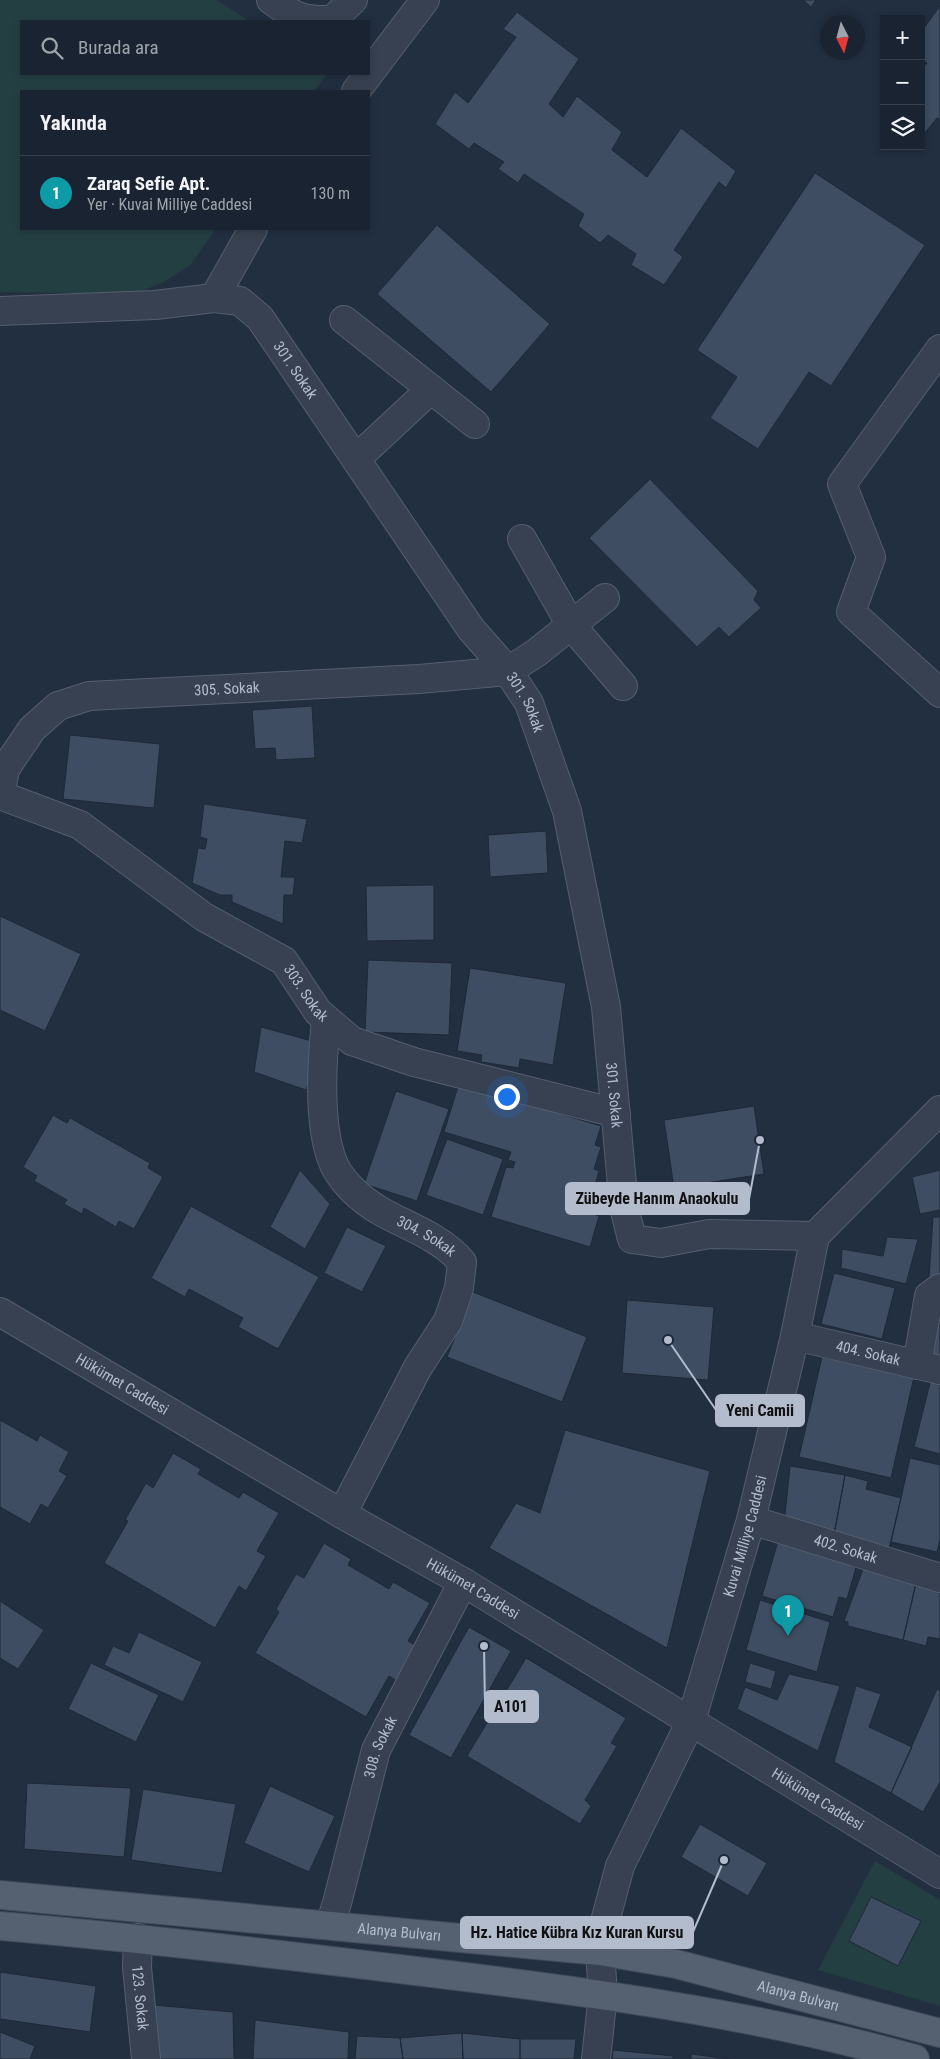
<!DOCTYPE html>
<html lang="tr">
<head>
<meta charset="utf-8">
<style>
  body { margin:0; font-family:"Roboto Condensed",sans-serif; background:#232b39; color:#f1f3f6 }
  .controls { position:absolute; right:15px; top:15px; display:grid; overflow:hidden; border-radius:0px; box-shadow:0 2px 8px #0003 }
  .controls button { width:45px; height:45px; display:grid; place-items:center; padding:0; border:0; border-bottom:1px solid #38404d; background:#1a2331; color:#f1f3f6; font:25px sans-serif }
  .compass { position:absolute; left:820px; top:15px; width:45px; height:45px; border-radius:50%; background:#1a2331; box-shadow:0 2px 8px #0003; rotate:174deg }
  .you { position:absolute; left:506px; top:1096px; width:18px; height:18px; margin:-12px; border:4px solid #fff; border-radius:50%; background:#1a73e8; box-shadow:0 0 0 8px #1a73e833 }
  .badge { display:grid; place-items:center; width:32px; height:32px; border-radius:50%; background:#85b2ff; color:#fff; font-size:16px; font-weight:700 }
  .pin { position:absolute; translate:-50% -41px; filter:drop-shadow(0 1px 2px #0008) }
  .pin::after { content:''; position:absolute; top:26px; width:18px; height:15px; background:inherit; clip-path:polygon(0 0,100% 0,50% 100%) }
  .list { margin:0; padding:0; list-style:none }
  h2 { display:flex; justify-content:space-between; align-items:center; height:65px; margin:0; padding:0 20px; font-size:21px }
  h2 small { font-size:16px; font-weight:400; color:#9fa4ab }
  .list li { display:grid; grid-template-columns:32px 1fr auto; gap:15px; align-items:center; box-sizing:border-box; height:75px; padding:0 20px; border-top:1px solid #38404d }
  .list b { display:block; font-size:19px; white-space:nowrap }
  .list p { margin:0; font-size:16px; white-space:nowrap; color:#9fa4ab }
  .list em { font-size:16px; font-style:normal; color:#9fa4ab }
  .icon { flex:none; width:28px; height:28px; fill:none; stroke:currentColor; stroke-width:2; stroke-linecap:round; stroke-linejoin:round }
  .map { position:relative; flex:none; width:940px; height:2059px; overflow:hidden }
  .search { position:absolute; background:#1a2331; box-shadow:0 2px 8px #0003; left:20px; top:20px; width:350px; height:55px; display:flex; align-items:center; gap:12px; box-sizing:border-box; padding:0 18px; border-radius:0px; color:#9fa4ab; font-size:19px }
  .panel { position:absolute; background:#1a2331; box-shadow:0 2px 8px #0003; left:20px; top:90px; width:350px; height:140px; border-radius:0px }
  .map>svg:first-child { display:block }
  .green { fill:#243f42 }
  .building { fill:#3e4d61; stroke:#1e2838 }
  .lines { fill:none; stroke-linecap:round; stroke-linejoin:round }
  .minor-casing { stroke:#555f6f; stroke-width:30 }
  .major-casing { stroke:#404a5a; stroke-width:30 }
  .minor { stroke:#374151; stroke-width:28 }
  .major { stroke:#556071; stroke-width:28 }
  .labels { text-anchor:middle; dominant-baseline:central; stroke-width:4; stroke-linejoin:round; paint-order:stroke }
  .street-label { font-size:15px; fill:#b3bccc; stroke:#1c2636 }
  .leader { fill:none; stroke:#b3bccc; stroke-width:2 }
  .callout-dot { fill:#b3bccc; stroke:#1c2636; stroke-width:2 }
  .callout { fill:#b3bccc; stroke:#b3bccc; stroke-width:2 }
  .callout-label { font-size:16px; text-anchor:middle; font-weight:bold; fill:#111 }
</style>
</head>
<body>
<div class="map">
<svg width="940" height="2059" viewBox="0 0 940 2059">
  <rect width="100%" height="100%" fill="#222f41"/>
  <!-- green -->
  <path class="green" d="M0,0H217L249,21H21V74H327L314,91H21V229H216L190,265L164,282L134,294L0,292Z
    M875,1861L940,1900V2006L818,1970Z"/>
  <!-- building -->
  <path class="building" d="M803,0H816L811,7Z
    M940,6V120L937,118L924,134L921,133V70L927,63L921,59V32Z
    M517,12L579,59L549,104L563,117L577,96L622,132L612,150L647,177L681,128L736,171L726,188L719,182L674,250L683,257L664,285L631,265L636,254L608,235L600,243L578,226L584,214L524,174L518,183L498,169L504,162L474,143L469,149L435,124L455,92L468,103L516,37L503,29Z
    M815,173L925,245L831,386L809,372L758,449L710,418L737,377L697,350Z
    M437,225L550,324L491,392L377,294Z
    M650,479L758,591L754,600L761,608L729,637L719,627L697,647L589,538Z
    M312,706L315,758L276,760L275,748L255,749L252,710Z
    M70,735L160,744L154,808L63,799Z
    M204,804L307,819L302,843L285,841L281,877H295L293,895H284L283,924L232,902V895H220L192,883L198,848L205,849L207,839L200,837Z
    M546,831L548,873L490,877L488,835Z
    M434,885V940L367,941L366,886Z
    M0,916L81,954L45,1031L0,1010Z
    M368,960L452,963L449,1035L365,1032Z
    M470,968L566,983L553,1065L520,1059L519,1068L481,1062L482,1055L457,1051Z
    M261,1027L312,1041V1071L306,1090L254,1072Z
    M459,1083L601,1126L595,1145L601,1147L594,1169L599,1171L592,1196H596L591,1213L599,1216L590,1247L491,1217L506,1167L513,1168L515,1162L508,1160L511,1152L444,1132Z
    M396,1091L449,1109L417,1201L364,1184Z
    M754,1106L764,1174L674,1188L664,1120Z
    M53,1115L67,1123L70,1118L150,1163L148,1168L163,1177L134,1229L119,1221L116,1227L84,1208L82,1214L64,1204L67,1200L34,1181L37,1176L23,1167Z
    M447,1139L503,1159L483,1215L426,1195Z
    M300,1170L330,1204L305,1249L270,1227Z
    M940,1170V1210L920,1214L912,1177Z
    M191,1206L319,1277L278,1349L238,1327L243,1318L189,1289L185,1297L151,1278Z
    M933,1217H940V1278H929Z
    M347,1227L386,1246L362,1292L324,1273Z
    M887,1237L918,1239L906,1284L841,1268L842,1249L883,1256Z
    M834,1273L895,1288L882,1339L821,1324Z
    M473,1292L587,1337L562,1402L447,1357Z
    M940,1299V1357L929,1355Z
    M627,1300L714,1307L708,1380L622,1373Z
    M822,1357L914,1377L891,1478L799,1457Z
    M931,1379L940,1381V1454L914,1447Z
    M0,1420L37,1441L40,1435L69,1452L59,1471L67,1476L48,1508L41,1504L30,1524L0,1507Z
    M565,1430L710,1471L667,1648L489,1548L516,1503L540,1513Z
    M173,1453L201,1469L198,1474L239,1498L243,1492L279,1513L257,1551L266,1556L246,1591L239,1586L215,1628L104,1563L128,1521L125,1520L146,1483L153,1488Z
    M910,1458L940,1465V1539L937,1552L891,1542Z
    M790,1466L845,1475L834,1535L784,1525Z
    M845,1475L868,1481L866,1489L901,1498L888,1553L834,1535Z
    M778,1541L857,1564L847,1599L839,1597L833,1617L762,1596Z
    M324,1543L351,1559L348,1565L389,1589L393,1582L430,1603L408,1641L416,1646L397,1681L389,1676L366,1717L255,1653L279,1612L276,1609L296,1574L304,1578Z
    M863,1569L916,1583L903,1640L848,1626V1622L844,1621Z
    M916,1583L940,1590V1639L928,1637L926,1646L903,1640Z
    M760,1600L830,1622L817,1672L746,1650Z
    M0,1601L44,1630L18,1669L0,1658Z
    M469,1627L511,1651L451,1758L409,1735Z
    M139,1632L202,1662L183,1702L104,1665L113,1646L129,1653Z
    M526,1658L626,1718L611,1743L617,1746L585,1800L591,1806L580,1824L467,1756Z
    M91,1663L159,1695L136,1742L68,1709Z
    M750,1663L776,1671L771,1689L745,1682Z
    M789,1674L840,1686L818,1751L737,1709L745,1687L777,1700Z
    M856,1686L881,1694L869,1727L912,1747L891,1793L834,1762Z
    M937,1689L940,1691V1782L923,1812L891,1793Z
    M27,1783L131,1788L124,1857L24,1849Z
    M270,1786L335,1816L309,1872L244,1843Z
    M143,1789L236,1804L222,1873L131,1860Z
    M700,1824L767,1863L748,1896L681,1857Z
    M871,1897L921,1921L898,1966L849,1941Z
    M0,1972L96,1986L90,2032L0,2019Z
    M153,2005L233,2012L234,2059H158Z
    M255,2020L349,2032L348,2059H253Z
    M0,2032L35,2046L30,2059H0Z
    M462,2033L520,2039V2059H463Z
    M462,2033L463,2059H403L400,2038Z
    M357,2036L400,2038L403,2059H355Z
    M520,2039H576L574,2059H520Z
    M613,2050L673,2056V2059H612Z
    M691,2054L730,2059H691Z"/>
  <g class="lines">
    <defs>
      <g id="minor">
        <path d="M271,0C294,17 304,21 332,20L353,0"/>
        <path d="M356,91L425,0"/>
        <path d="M214,298L253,229"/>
        <path id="s1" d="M0,311L155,305L214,298L240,301L260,318L471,629L508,671L529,703L567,811L606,1007L624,1207L632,1239L661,1243L709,1234L815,1236"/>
        <path d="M344,320L475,424"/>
        <path d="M940,349L842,484L871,557L851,612L940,693"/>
        <path d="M356,459L431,389"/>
        <path d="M522,539L571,625L623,686"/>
        <path id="s2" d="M0,795L80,825L204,917L284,961L318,1012L352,1041L414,1062L616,1113"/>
        <path id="s3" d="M0,796L5,769L32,729L58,706L89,696L419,679L508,671L536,653L605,598"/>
        <path id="s4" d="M326,1020C322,1060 318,1118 331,1157C338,1180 361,1200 382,1212C409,1227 442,1238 462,1262L459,1288L448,1321L418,1367L342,1514"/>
        <path id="s5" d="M0,1312L342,1514L463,1582L940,1874"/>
        <path id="s6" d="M795,1336L940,1370"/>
        <path d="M917,1365L929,1296L940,1288"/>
        <path id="s7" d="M751,1520L940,1578"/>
        <path id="s8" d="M330,1925L337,1903L376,1750L463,1582"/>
        <path id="s9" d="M138,1938L137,1967L146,2059"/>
        <path id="s10" d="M596,2059L603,1994L600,1951L603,1929L620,1866L691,1721L751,1520L795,1336L815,1236L940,1110"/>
      </g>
      <g id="major">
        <path id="s11" d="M0,1895L600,1951L676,1964L940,2033"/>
        <path d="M0,1926C139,1938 278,1954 416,1971C584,1991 752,2013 915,2059"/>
      </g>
    </defs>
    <!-- minor casing -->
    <use href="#minor" class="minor-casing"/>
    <!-- major casing -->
    <use href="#major" class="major-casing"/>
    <!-- minor -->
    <use href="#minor" class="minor"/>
    <!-- major -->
    <use href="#major" class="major"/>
  </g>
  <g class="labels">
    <!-- street labels -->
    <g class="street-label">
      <text stroke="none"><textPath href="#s1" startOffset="330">301. Sokak</textPath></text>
      <text stroke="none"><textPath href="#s3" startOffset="281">305. Sokak</textPath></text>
      <text stroke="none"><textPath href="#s1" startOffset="735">301. Sokak</textPath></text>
      <text stroke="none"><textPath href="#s2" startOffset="370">303. Sokak</textPath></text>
      <text stroke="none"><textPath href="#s1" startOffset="1140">301. Sokak</textPath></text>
      <text stroke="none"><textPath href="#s4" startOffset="265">304. Sokak</textPath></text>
      <text stroke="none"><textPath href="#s6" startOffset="75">404. Sokak</textPath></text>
      <text stroke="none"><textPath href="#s5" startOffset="142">Hükümet Caddesi</textPath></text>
      <text stroke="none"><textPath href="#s10" startOffset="550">Kuvai Milliye Caddesi</textPath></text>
      <text stroke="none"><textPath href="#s7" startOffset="99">402. Sokak</textPath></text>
      <text stroke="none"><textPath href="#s5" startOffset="548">Hükümet Caddesi</textPath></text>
      <text stroke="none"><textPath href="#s8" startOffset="185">308. Sokak</textPath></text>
      <text stroke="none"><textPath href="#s5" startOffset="952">Hükümet Caddesi</textPath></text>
      <text stroke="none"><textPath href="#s11" startOffset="401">Alanya Bulvarı</textPath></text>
      <text stroke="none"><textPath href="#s11" startOffset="806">Alanya Bulvarı</textPath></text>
      <text stroke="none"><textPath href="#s9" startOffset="60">123. Sokak</textPath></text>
    </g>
  </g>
  <!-- callouts -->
  <path class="leader" d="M760 1140L749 1199M668 1340L716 1410M484 1646L485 1707M724 1860L693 1932"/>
  <g class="callout-dot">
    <circle cx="760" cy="1140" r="5"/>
    <circle cx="668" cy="1340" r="5"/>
    <circle cx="484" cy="1646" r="5"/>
    <circle cx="724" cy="1860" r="5"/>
  </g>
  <g class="callout">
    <rect x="566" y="1183" width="183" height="31" rx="5"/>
    <rect x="716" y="1395" width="88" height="31" rx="5"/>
    <rect x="485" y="1691" width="53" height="31" rx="5"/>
    <rect x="461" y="1917" width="232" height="31" rx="5"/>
  </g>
  <g class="callout-label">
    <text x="657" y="1204">Zübeyde Hanım Anaokulu</text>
    <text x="760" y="1416">Yeni Camii</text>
    <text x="511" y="1712">A101</text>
    <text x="577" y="1938">Hz. Hatice Kübra Kız Kuran Kursu</text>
  </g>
</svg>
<div class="controls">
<button>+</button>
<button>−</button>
<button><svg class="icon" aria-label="layers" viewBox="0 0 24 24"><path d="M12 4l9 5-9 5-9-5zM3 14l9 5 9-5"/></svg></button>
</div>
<svg class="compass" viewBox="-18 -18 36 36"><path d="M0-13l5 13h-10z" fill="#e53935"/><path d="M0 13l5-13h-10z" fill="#9fa4ab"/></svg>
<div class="you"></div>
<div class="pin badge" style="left:788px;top:1636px;background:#0f9aa8">1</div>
<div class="search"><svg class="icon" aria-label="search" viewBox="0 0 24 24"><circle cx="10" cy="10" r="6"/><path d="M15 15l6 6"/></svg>Burada ara</div>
<section class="panel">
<h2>Yakında<small></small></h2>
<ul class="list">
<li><span class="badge" style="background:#0f9aa8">1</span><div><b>Zaraq Sefie Apt.</b><p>Yer · Kuvai Milliye Caddesi</p></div><em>130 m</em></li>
</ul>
</section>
</div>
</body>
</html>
